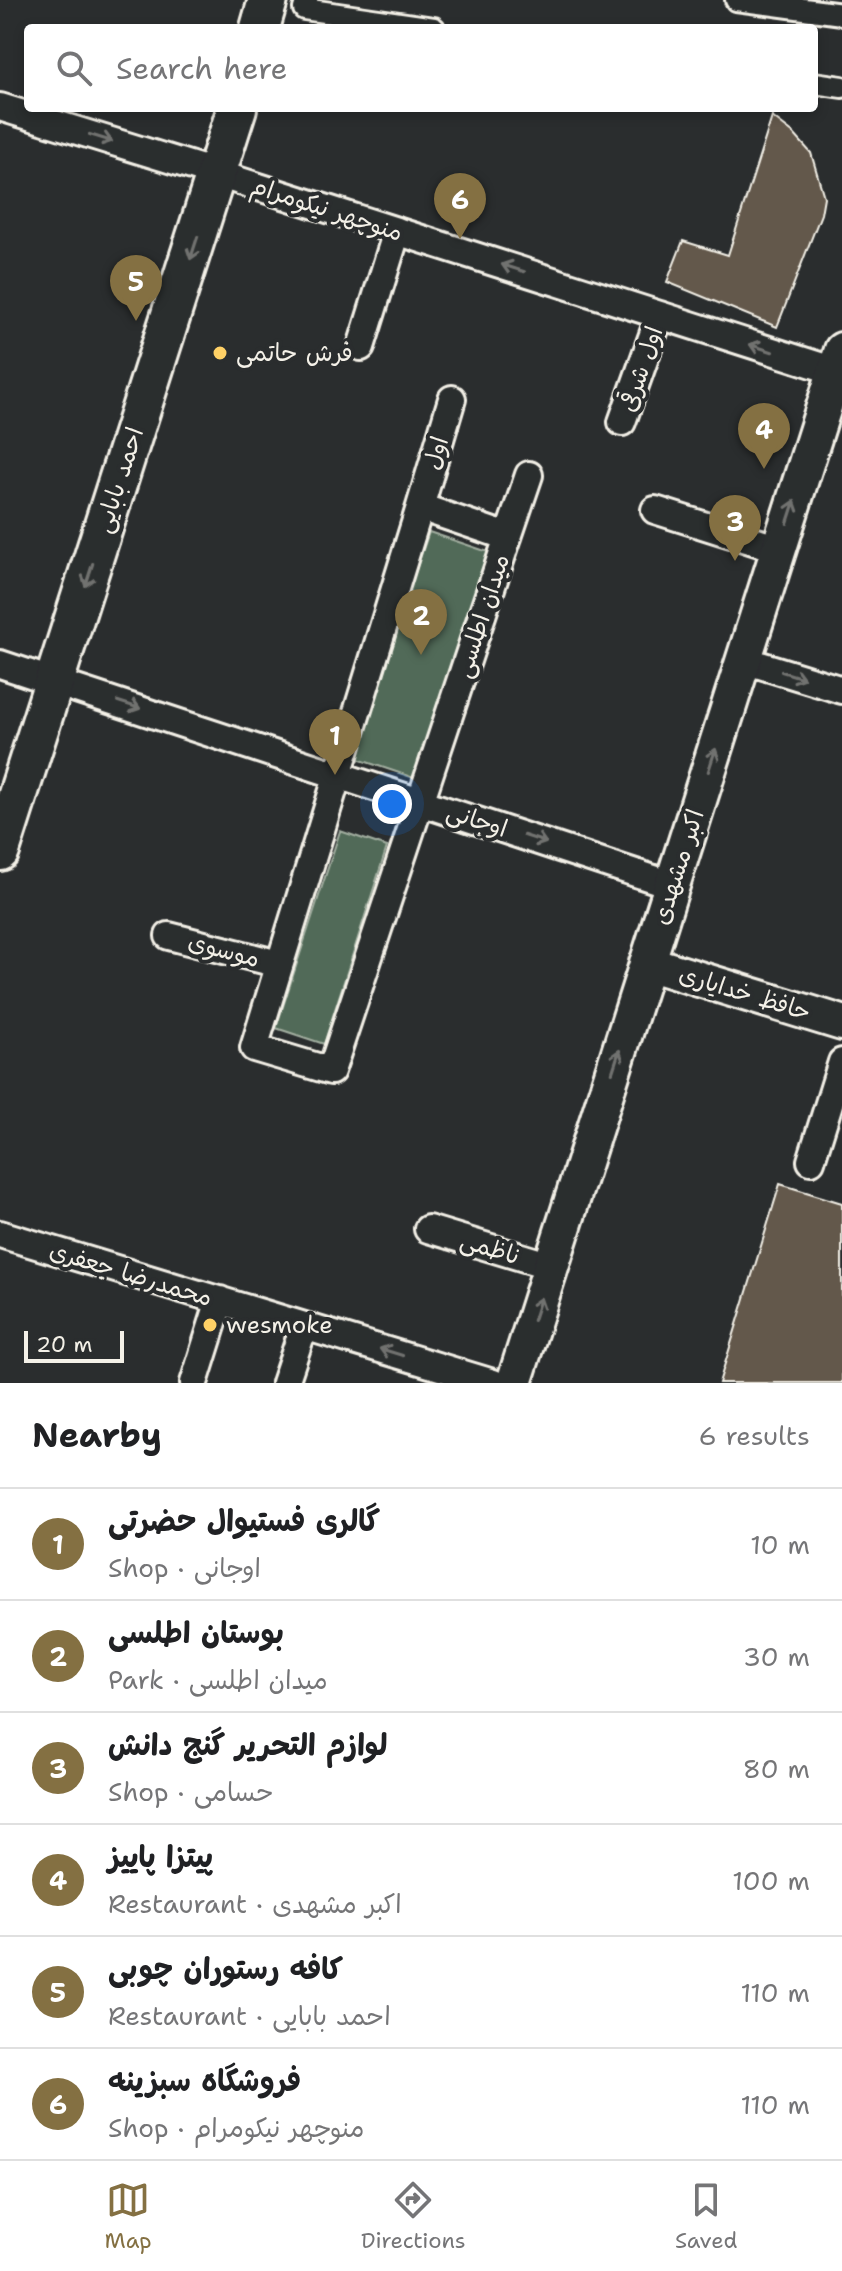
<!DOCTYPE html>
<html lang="en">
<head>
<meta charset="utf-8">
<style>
  body { margin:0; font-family:"Shantell Sans","Playpen Sans Arabic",sans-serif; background:#f2f2f2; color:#202124 }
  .scale { position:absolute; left:24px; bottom:20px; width:100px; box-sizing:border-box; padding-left:8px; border:4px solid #f4f1e8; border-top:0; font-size:22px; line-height:28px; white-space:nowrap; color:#f4f1e8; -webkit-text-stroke:6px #2a2d2e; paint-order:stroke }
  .you { position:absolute; left:392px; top:804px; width:28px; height:28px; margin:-20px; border:6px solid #fff; border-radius:50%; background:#1a73e8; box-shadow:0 0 0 12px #1a73e833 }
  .badge { display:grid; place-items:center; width:52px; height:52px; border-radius:50%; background:#847042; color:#fff; font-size:26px; font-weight:700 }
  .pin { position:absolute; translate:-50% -66px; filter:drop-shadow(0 2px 4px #0008) }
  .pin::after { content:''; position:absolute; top:42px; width:28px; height:24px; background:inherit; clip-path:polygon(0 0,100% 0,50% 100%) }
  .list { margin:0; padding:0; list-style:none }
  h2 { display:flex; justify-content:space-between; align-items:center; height:104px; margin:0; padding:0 32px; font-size:34px }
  h2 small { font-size:26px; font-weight:400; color:#757577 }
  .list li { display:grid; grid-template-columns:52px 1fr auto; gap:24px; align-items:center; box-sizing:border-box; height:112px; padding:0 32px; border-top:2px solid #e0e0e0 }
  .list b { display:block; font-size:30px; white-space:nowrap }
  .list p { margin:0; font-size:26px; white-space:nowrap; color:#757577 }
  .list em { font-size:26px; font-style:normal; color:#757577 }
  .icon { flex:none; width:44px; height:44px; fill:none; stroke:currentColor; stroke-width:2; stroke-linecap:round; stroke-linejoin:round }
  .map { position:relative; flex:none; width:842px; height:1383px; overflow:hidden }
  .search { position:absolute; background:#fff; box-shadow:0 4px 12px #0003; left:24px; right:24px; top:24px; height:88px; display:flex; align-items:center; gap:20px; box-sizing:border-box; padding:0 28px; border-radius:8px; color:#757577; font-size:30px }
  .sheet { height:776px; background:#fff }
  nav { display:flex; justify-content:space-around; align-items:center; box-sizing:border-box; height:112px; border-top:2px solid #e0e0e0; background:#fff; font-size:22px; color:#757577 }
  nav a { display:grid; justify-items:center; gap:4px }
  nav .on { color:#847042 }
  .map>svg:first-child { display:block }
  .green { fill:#516a58; stroke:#a2aea0; stroke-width:2 }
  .building { fill:#64594c; stroke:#f4f1e8; stroke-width:2 }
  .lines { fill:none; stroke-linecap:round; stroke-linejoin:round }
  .pedestrian-casing { stroke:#f4f1e8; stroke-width:26 }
  .minor-casing { stroke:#f4f1e8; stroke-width:32 }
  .tertiary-casing { stroke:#f4f1e8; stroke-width:40 }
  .secondary-casing { stroke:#f4f1e8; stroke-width:44 }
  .pedestrian { stroke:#2a2d2e; stroke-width:20 }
  .minor { stroke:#2a2d2e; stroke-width:26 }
  .tertiary { stroke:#2a2d2e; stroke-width:34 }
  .secondary { stroke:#2a2d2e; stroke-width:38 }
  .oneway { stroke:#71726f }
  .poi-dot { fill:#ffd166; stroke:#2a2d2e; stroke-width:3 }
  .labels { text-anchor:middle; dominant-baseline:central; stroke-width:8; stroke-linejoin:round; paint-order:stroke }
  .street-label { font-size:24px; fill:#f4f1e8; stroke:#2a2d2e }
  .poi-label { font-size:24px; fill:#f4f1e8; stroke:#2a2d2e; text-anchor:start }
</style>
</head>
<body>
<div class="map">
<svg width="842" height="1383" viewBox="0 0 842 1383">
  <rect width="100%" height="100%" fill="#2a2d2e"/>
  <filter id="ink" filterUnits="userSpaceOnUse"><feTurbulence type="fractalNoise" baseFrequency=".0125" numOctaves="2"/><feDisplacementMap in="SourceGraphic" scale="16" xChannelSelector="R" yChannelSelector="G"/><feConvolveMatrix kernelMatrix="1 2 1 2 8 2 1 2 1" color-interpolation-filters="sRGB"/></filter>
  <g filter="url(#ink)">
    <!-- green -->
    <path class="green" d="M429,532L491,553L414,778L352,757Z
      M340,831L387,847L324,1044L276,1028Z"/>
    <!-- building -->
    <path class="building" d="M772,117L794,134L811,153L824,197L821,214L777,327L667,282L683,241L728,255Z
      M780,1184L842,1203V1383H719Z"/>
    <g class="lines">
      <defs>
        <path id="pedestrian" d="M307,0L304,9L434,28
          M736,0L842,14
          M814,83L842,87"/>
        <path id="minor" d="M0,107L218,174L835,371
          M361,347L397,231
          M622,422L660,315
          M420,507L508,537L331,1071L254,1048Z
          M420,507L452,399
          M655,510L779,549
          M508,537L529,475
          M744,660L842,690
          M0,664L672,885
          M169,936L279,964
          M811,1161L842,1062
          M428,1229L551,1266
          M0,1234L493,1383
          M194,1383L220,1300
          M285,1383L304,1326"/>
        <path id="tertiary" d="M647,963L842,1023
          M514,1383L842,350"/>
        <path id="secondary" d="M260,28L268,0
          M0,851L237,108"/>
      </defs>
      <!-- pedestrian casing -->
      <use href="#pedestrian" class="pedestrian-casing"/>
      <!-- minor casing -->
      <use href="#minor" class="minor-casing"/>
      <!-- tertiary casing -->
      <use href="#tertiary" class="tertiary-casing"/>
      <!-- secondary casing -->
      <use href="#secondary" class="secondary-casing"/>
      <!-- pedestrian -->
      <use href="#pedestrian" class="pedestrian"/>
      <!-- minor -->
      <use href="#minor" class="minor"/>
      <!-- tertiary -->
      <use href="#tertiary" class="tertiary"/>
      <!-- secondary -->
      <use href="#secondary" class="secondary"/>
    </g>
    <!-- one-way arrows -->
    <defs><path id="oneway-shaft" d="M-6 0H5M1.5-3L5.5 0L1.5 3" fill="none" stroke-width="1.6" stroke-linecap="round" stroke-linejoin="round" transform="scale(2)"/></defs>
    <g class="oneway">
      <use href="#oneway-shaft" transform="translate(101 138) rotate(17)"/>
      <use href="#oneway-shaft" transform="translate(194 248) rotate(108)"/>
      <use href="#oneway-shaft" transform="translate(513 268) rotate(-162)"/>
      <use href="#oneway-shaft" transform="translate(761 348) rotate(-162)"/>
      <use href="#oneway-shaft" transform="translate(791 512) rotate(-72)"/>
      <use href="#oneway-shaft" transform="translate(89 575) rotate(108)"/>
      <use href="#oneway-shaft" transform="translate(793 675) rotate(17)"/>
      <use href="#oneway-shaft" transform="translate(129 705) rotate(18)"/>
      <use href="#oneway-shaft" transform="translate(712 760) rotate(-72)"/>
      <use href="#oneway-shaft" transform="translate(535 839) rotate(18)"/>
      <use href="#oneway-shaft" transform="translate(616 1061) rotate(-72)"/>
      <use href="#oneway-shaft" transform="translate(537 1309) rotate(-72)"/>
      <use href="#oneway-shaft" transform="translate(391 1352) rotate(-163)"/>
    </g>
  </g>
  <!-- markers -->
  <g class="poi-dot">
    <circle cx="220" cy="353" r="8"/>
    <circle cx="210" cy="1325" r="8"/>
  </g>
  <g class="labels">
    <!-- street labels -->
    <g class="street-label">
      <text transform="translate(327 209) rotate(18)">منوچهر نیکومرام</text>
      <text transform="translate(641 369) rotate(-71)">اول شرقی</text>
      <text transform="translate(436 453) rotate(-73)">اول</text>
      <text transform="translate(119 480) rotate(-72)">احمد بابایی</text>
      <text transform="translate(482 616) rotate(-72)">میدان اطلسی</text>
      <text transform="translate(477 820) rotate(18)">اوجانی</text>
      <text transform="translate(678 867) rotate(-72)">اکبر مشهدی</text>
      <text transform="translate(224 950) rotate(15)">موسوی</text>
      <text transform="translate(745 993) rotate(17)">حافظ خدایاری</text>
      <text transform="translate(490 1248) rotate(17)">ناظمی</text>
      <text transform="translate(131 1274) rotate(17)">محمدرضا جعفری</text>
    </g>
    <!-- poi labels -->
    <g class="poi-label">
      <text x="236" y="353">فرش حاتمی</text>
      <text x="226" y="1325">wesmoke</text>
    </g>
  </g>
</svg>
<div class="scale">20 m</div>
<div class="you"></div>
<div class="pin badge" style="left:335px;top:775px">1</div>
<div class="pin badge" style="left:421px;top:655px">2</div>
<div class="pin badge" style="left:735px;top:561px">3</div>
<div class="pin badge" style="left:764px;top:469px">4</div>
<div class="pin badge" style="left:136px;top:321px">5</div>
<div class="pin badge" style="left:460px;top:239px">6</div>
<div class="search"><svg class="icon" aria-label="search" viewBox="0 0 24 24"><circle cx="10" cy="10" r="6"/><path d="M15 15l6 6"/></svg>Search here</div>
</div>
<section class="sheet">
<h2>Nearby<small>6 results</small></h2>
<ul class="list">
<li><span class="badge">1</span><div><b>گالری فستیوال حضرتی</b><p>Shop · اوجانی</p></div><em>10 m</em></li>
<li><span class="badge">2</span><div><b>بوستان اطلسی</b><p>Park · میدان اطلسی</p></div><em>30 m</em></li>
<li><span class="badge">3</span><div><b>لوازم التحریر گنج دانش</b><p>Shop · حسامی</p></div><em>80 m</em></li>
<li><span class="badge">4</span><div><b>پیتزا پاییز</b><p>Restaurant · اکبر مشهدی</p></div><em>100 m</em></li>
<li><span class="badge">5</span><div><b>کافه رستوران چوبی</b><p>Restaurant · احمد بابایی</p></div><em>110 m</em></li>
<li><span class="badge">6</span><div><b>فروشگاه سبزینه</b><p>Shop · منوچهر نیکومرام</p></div><em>110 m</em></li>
</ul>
</section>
<nav>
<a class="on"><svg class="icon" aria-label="map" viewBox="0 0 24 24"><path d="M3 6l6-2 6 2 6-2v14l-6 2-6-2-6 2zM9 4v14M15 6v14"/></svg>Map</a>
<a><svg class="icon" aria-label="directions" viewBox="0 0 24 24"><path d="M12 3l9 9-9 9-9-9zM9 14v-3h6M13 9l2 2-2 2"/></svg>Directions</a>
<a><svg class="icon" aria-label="saved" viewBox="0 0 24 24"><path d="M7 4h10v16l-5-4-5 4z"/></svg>Saved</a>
</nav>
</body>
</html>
